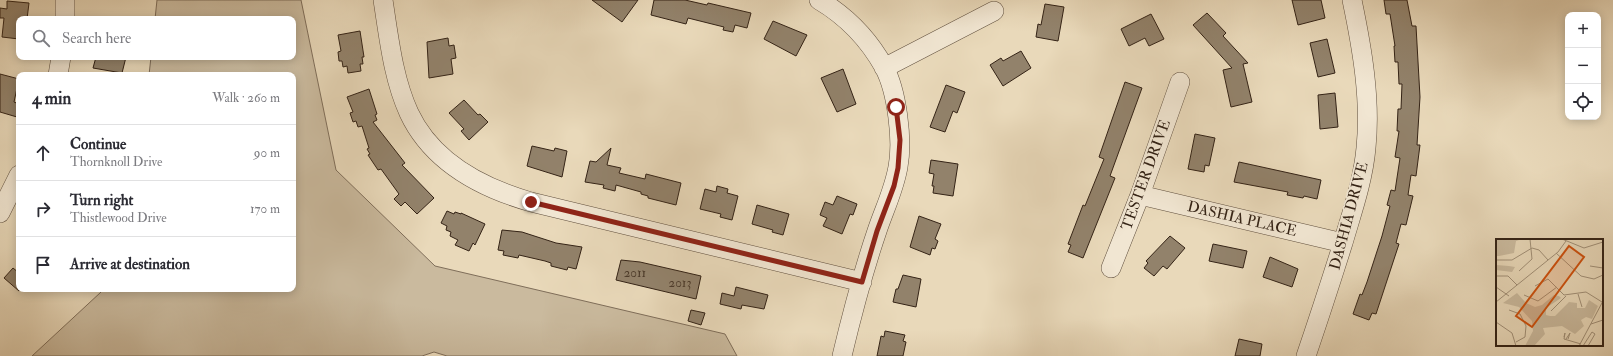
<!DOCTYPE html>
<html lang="en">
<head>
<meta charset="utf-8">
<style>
  body { margin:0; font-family:"IM FELL Double Pica",serif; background:#f2f2f3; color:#2b2b33 }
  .controls { position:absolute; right:12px; top:12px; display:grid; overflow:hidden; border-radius:8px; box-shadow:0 2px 10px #0003 }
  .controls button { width:36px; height:36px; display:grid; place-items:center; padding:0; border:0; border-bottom:1px solid #e1e1e2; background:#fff; color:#2b2b33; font:20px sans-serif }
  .stop { position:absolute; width:12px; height:12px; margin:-9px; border:3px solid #8f2418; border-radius:50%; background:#fff }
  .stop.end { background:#8f2418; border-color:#fff; box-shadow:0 1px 4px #0008 }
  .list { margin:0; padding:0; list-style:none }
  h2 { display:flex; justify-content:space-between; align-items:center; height:52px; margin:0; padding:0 16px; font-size:17px }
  h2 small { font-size:13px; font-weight:400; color:#7c7c81 }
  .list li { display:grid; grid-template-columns:26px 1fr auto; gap:12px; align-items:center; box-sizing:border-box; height:56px; padding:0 16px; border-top:1px solid #e1e1e2 }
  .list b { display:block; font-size:15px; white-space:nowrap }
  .list p { margin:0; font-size:13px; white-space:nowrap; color:#7c7c81 }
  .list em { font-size:13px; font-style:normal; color:#7c7c81 }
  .icon { flex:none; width:22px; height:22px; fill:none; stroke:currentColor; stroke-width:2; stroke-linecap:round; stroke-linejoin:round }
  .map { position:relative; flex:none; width:1613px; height:356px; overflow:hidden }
  .search { position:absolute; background:#fff; box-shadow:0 2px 10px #0003; left:16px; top:16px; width:280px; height:44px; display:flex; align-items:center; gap:10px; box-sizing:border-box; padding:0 14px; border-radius:8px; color:#7c7c81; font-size:15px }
  .panel { position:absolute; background:#fff; box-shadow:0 2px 10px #0003; left:16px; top:72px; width:280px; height:220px; border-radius:8px }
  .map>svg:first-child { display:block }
  .green { fill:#caba9e; stroke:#7f6e5a }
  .building { fill:#92826b; stroke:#342316 }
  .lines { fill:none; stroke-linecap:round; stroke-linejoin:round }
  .minor-casing { stroke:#61503f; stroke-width:20 }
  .minor { stroke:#f1e6d2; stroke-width:19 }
  .route { stroke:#8f2418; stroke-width:5 }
  .labels { text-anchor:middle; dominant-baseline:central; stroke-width:3.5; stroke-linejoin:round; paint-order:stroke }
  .number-label { font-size:13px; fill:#4c3b2b }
  .street-label { font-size:15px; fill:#342316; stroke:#f1e6d2 }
  .inset-road { fill:none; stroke:#a19078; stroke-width:1 }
  .view { fill:#cd510e; fill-opacity:0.15; stroke:#cd510e; stroke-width:2 }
  .inset-edge { fill:none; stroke:#342316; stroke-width:2 }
</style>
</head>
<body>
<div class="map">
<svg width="1613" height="356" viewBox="0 0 1613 356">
  <rect width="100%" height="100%" fill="#e9d9ba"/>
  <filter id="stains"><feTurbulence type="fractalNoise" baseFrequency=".005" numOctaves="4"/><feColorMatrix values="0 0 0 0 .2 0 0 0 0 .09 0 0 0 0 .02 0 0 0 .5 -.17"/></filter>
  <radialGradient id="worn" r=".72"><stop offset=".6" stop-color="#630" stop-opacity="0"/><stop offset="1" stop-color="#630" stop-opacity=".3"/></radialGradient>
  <!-- green -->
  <path class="green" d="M157,0H301L336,170L435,266L725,334L737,356H447L434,352L422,356H32L101,292V289H293V75H149L151,57H293V19H155Z"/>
  <!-- building -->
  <path class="building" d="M592,0H638L622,22Z
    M654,0H685L707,5L708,3L751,13L747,28L735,25L733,32L723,30L724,27L688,18L686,24L651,15Z
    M1292,0H1321L1325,18L1298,25Z
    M1384,0H1407L1412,26H1416L1420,97L1417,145H1420L1416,176L1411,175L1408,195L1413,196L1406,225L1401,224L1396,243L1399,244L1376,314L1372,313L1369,320L1353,314L1360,294L1362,295L1367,282L1382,236L1390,206L1387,205L1391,190L1395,191L1400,158L1395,157L1399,131H1397L1398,109H1401L1402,84H1399L1398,62H1395L1394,46H1395L1390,14H1386Z
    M7,1L29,3L27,19H19V39L2,37L4,18H0V8L7,9Z
    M1045,4L1064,7L1058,41L1036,37L1038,24L1041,25Z
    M1207,13L1226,33L1223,36L1248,63L1243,64L1252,102L1231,107L1223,70L1232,68L1193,25Z
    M1151,14L1164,39L1149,46L1145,38L1129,46L1121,29Z
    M773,21L807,35L796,56L764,39Z
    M360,31L364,57H362L363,64H360L361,71L348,73L347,66L343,67L342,61H339L338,52L341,51L338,35Z
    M448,38L449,46L454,45L456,58L451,59L453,74L429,78L427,42Z
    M1327,39L1335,73L1318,77L1310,43Z
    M1021,51L1031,68L1003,86L990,65L1001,58L1003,61Z
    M96,57H126L122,73L93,68Z
    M843,69L856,104L837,112L821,78Z
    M0,74L19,79L14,102L19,104L17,117L0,112Z
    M1125,82L1142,88L1110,176L1115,178L1083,258L1068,252L1071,245L1068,244L1083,205L1085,206L1104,159L1099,157Z
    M946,85L965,92L957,113L953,111L945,132L930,127Z
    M369,89L377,114L375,115L377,120L373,122L405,163L402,165L434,198L417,214L405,202L401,206L394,199L399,194L381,169L378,170L368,155L370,154L367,149L369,148L362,126L358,127L356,121L353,122L350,113L353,112L347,97Z
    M1335,93L1338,127L1320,129L1318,95Z
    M464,100L478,115L480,114L488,122L469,140L461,131L464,129L449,113Z
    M1195,134L1215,138L1209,166L1205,165L1204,172L1188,169Z
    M532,146L554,151L555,148L567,151L562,177L527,166Z
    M611,148L607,165L621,168L619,173L645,179L646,174L681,183L676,205L648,198V196L641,194V192L616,185L615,191L603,188L604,185L585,182L590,161L596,162Z
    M931,160L958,164L953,196L933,193L934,186H932L934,174L929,173Z
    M1239,162L1321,180L1317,199L1304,196L1303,198L1287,195L1288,192L1234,182Z
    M717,186L728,189L727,193L738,196L732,220L720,217L721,214L700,209L705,189L716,192Z
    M837,196L857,204L853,215L850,214L842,234L823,226L827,218L820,215L825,202L833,205Z
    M757,205L789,214L783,235L772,232L773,230L752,224Z
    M447,211L454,214L455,212L461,214V213L485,224L475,245L473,243L469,251L455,245L458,240L450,236L451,232L446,230L447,226L441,223Z
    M919,216L941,224L935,239L938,241L935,249L932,248L930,255L910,247Z
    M502,230L522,232L556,243L582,247L576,269L568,267L567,270L551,266V263L545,261L519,255L518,258L503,255L504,251L498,250Z
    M1170,236L1185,248L1167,269L1163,266L1154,276L1144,268L1148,263L1146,261Z
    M1213,244L1247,251L1243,268L1209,261Z
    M1270,257L1298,269L1292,287L1263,277Z
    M621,260L640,262L701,276L696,299L616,280Z
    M13,268L19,273V291L4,278Z
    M903,275L921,279L916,307L893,302L896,289H898Z
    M736,287L768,295L764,309L742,305L741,309L720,304L722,293L734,296Z
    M691,310L705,313L701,325L688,321Z
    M885,331L905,335L903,341L906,342L903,356H877L881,336L884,337Z
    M1239,339L1262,344L1260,356H1235Z"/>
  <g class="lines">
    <defs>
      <path id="minor" d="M383,0C389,38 393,78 409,113C432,162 482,188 531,202L862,282
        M819,0C846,16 869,40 884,67C897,91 903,140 898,167C894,190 884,210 877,231C863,272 852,314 842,356
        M65,19V0
        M884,68L994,11
        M58,75L61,57
        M1140,195L1343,243
        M0,213L19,175
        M1111,268L1140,195L1180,82
        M1306,356C1319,318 1331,281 1343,243C1352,212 1363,181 1366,148C1371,99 1362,48 1352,0"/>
    </defs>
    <!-- minor casing -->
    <use href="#minor" class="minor-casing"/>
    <!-- minor -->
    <use href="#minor" class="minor"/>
  </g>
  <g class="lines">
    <!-- route -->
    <path class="route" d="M531,202L862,282L877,231L894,186L898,168L900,140L896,107"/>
  </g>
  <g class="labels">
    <!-- number labels -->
    <g class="number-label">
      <text x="635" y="273">2011</text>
      <text x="680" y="283">2013</text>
    </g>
    <!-- street labels -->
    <g class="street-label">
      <text transform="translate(1146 175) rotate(-70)">TESTER DRIVE</text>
      <text transform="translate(1349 216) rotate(-75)">DASHIA DRIVE</text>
      <text transform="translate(1242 219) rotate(13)">DASHIA PLACE</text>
    </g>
  </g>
  <!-- overview -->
  <g transform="translate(1496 239)">
    <rect width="107" height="107" fill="#e9d9ba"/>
    <path d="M0,0H26L20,2L18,14L3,17H0ZM0,26L13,27L19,28L16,33L0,31ZM21,54L30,64L39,68L46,66L58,56L63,57L65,59L50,69V76L54,77H59L73,63L81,64V69H89L93,61L102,67L96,80L90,78L85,81L88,87L79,95L66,87L47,89L49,95L38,107H29L37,92L36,82L23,68L7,64Z" fill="#caba9e"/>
    <path class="inset-road" d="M66,0L88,9L107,3M60,14L85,37L98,40L107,36M0,21H16L36,9L43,11L52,21M94,27L107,29M23,32L36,20L34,0M0,37H12L21,46M39,47L52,40L68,56L90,53L106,63M0,48L13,57M82,55L86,68M28,56L42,62L61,48M0,63L62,13L70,2M13,71L24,75L30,87L29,98L20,103M55,72L70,57M0,83L16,94L20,107M95,85L107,81M68,98L69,94L68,100L85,105M70,100L74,94L72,100M83,107L107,62M87,107L96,93L99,95L92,107"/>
    <path class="view" d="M73,7L88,18L36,88L20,77Z"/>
    <rect width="107" height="107" class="inset-edge"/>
  </g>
  <rect width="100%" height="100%" filter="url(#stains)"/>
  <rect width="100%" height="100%" fill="url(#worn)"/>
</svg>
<div class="controls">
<button>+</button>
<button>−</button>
<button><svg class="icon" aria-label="locate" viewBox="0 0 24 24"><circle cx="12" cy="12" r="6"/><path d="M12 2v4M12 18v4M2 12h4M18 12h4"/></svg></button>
</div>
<div class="stop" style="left:896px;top:107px"></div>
<div class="stop end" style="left:531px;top:202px"></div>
<div class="search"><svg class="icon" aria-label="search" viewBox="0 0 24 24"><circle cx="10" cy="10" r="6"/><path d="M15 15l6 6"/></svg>Search here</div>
<section class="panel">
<h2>4 min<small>Walk · 260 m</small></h2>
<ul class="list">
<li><svg class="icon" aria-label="ahead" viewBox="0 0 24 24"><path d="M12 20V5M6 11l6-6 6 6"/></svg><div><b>Continue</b><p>Thornknoll Drive</p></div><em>90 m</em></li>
<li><svg class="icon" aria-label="right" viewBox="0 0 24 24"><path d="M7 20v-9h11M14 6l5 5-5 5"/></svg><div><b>Turn right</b><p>Thistlewood Drive</p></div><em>170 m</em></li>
<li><svg class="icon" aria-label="arrive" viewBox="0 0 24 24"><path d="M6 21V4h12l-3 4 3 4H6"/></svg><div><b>Arrive at destination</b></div></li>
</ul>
</section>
</div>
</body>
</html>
